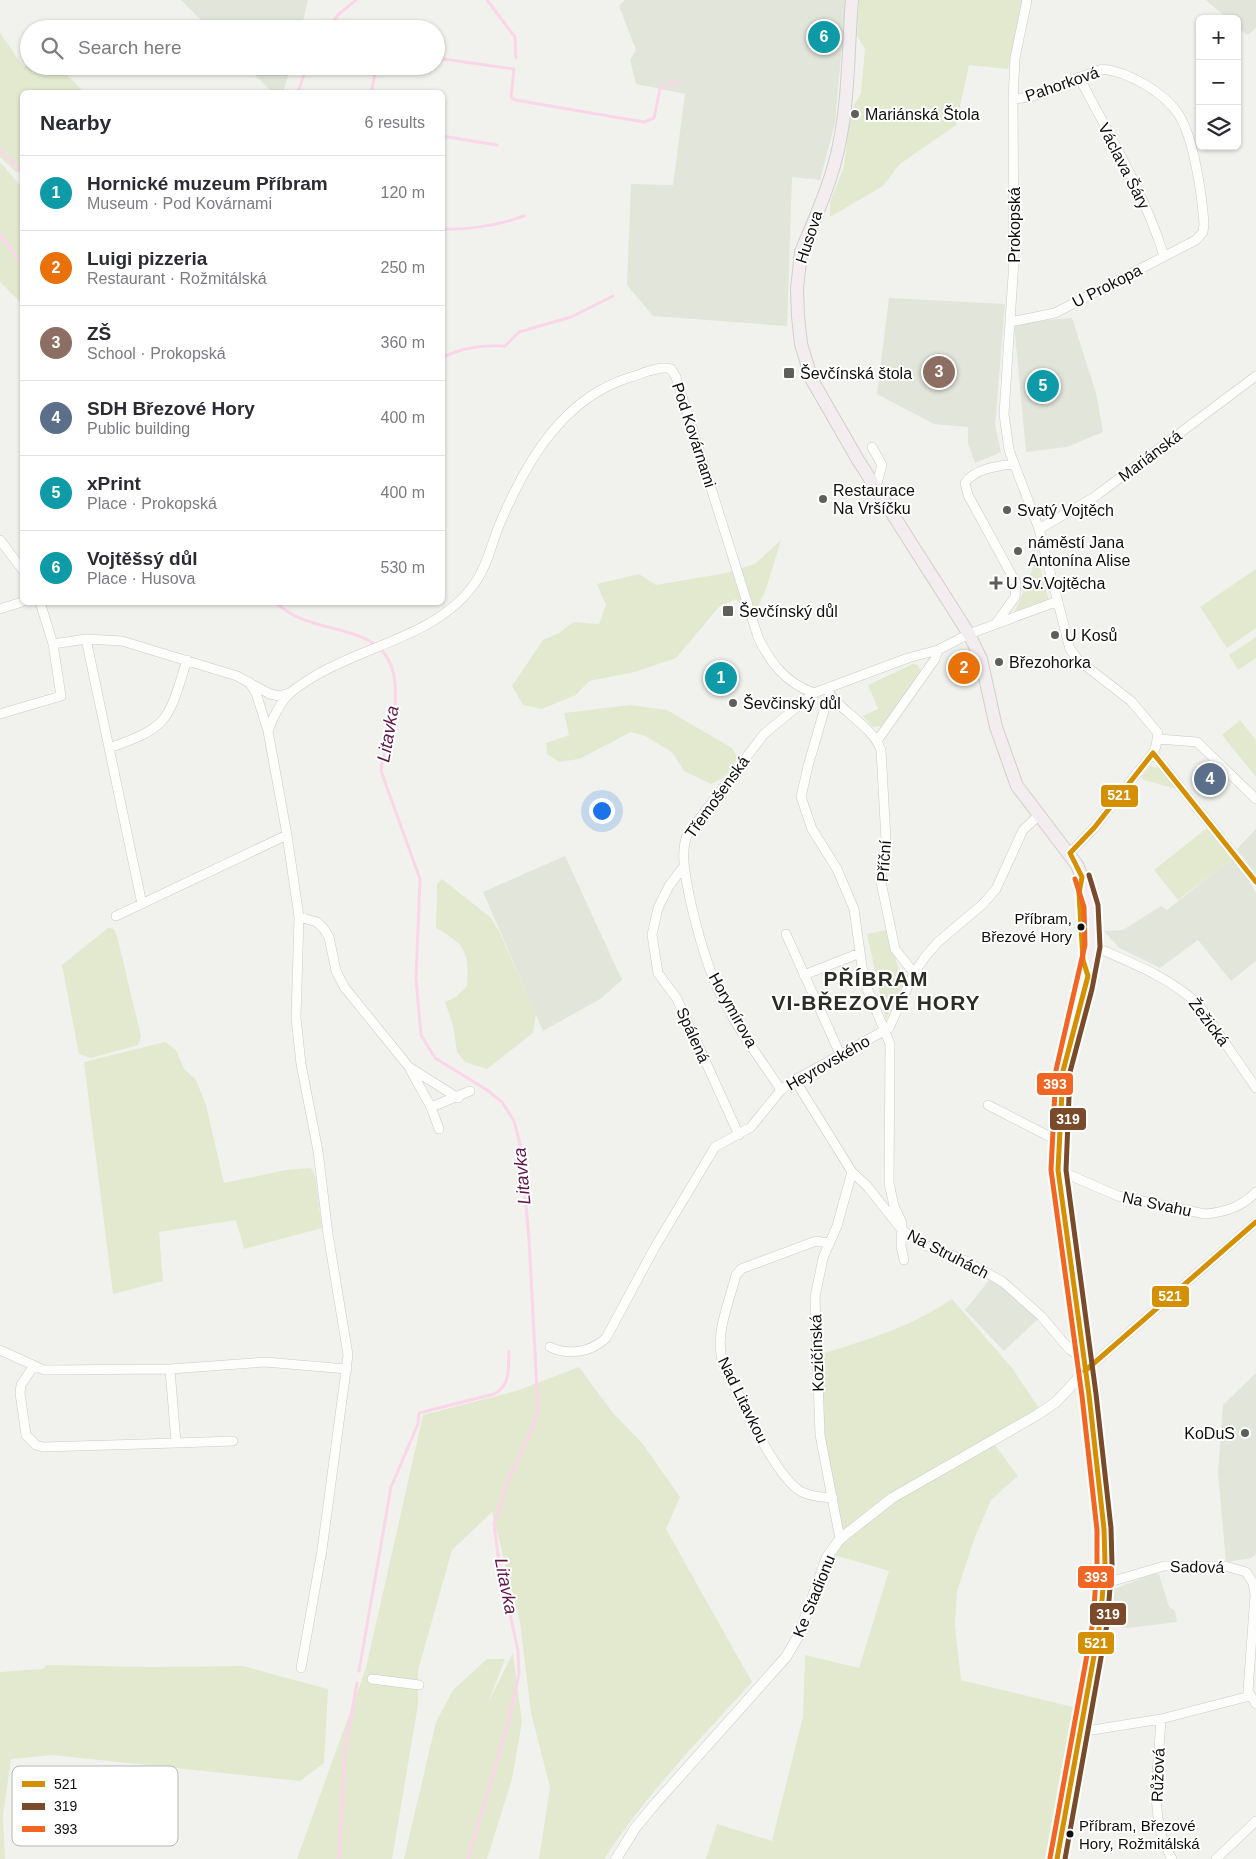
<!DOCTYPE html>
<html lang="en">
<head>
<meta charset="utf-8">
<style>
  body { margin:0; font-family:Arial,sans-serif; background:#f2f2f3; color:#2b2b33 }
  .controls { position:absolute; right:15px; top:15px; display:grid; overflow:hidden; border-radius:8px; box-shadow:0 1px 4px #0004 }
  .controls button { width:45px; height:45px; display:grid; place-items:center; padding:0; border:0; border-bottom:1px solid #e1e1e2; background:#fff; color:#2b2b33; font:25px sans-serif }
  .you { position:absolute; left:601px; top:810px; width:18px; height:18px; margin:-12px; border:4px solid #fff; border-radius:50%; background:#1a73e8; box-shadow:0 0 0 8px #1a73e833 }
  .badge { display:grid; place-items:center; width:32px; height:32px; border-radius:50%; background:#5e5f5b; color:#fff; font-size:16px; font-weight:700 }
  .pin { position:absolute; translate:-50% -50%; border:2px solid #fff; box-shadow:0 1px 5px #0006 }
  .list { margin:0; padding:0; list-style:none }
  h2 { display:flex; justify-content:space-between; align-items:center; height:65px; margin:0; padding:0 20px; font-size:21px }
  h2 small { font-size:16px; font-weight:400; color:#7c7c81 }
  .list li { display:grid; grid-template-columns:32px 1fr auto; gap:15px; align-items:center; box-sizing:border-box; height:75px; padding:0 20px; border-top:1px solid #e1e1e2 }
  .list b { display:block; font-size:19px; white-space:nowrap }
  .list p { margin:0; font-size:16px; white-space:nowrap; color:#7c7c81 }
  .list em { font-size:16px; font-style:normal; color:#7c7c81 }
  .icon { flex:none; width:28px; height:28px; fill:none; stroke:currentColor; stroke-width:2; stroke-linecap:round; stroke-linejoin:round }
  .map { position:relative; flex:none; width:1256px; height:1859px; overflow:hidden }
  .search { position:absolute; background:#fff; box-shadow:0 1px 4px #0004; left:20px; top:20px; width:425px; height:55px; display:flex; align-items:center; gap:12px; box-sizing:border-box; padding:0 18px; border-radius:28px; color:#7c7c81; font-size:19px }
  .panel { position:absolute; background:#fff; box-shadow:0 1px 4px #0004; left:20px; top:90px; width:425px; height:515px; border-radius:8px }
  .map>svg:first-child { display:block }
  .built { fill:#e2e5da }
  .green { fill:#e3e9cf }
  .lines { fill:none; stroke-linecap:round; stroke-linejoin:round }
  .stream { stroke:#fbd5e9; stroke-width:3 }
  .minor-casing { stroke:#cacac7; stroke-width:10 }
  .tertiary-casing { stroke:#cacac7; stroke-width:11 }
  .primary-casing { stroke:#cfcfcd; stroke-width:14 }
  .minor { stroke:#fdfdfc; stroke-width:9 }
  .tertiary { stroke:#fdfdfc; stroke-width:10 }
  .primary { stroke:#f3edf0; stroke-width:12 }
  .bus-1-casing { stroke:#fff; stroke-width:9 }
  .bus-2-casing { stroke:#fff; stroke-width:9 }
  .bus-3-casing { stroke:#fff; stroke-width:9 }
  .bus-1 { stroke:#d49002; stroke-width:5 }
  .bus-2 { stroke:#7a4b2a; stroke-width:5 }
  .bus-3 { stroke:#f26522; stroke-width:5 }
  .poi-dot { fill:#5e5f5b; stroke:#fff; stroke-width:2 }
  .bus-dot { fill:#0f100d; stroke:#fff; stroke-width:2 }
  .labels { text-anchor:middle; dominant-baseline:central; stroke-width:4; stroke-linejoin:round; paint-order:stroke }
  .bus-label { font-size:15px; fill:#0f100d; stroke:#fff; text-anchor:end }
  .street-label { font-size:16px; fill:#0f100d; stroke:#fff }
  .poi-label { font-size:16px; fill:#0f100d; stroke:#fff; text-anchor:start }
  .water-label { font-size:18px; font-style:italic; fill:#62174a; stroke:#fff }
  .district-label { font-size:21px; font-weight:bold; letter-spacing:1px; fill:#2c2d27; stroke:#fff }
  .key { fill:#fff; stroke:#b7b7b6; stroke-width:1 }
  .key-label { font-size:14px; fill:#0f100d }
  .line-badge { stroke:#fff; stroke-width:2 }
  .badge-label { font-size:14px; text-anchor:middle; font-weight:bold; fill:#fff }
</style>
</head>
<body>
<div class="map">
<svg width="1256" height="1859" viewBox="0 0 1256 1859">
  <rect width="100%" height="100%" fill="#f1f2ed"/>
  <!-- built -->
  <path class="built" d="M181,0H308L301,29H210Z
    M625,0H846L835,123L820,180L792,177L787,326L653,316L627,285L631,184L673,185L685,94L636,84L630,60L636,50L619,6Z
    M1206,0H1256V28L1248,35L1237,27V19H1228Z
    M246,66H291L283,92H272Z
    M889,298L1005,304L995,425L1001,452L975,463L968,443V427L934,424L877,394Z
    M1072,318L1096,393L1103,432L1067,447L1026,452L1014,323Z
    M1256,829V873L1237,849Z
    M565,856L622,980L600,999L543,1031L483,892Z
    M1232,858L1256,892V961L1231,981L1198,940L1160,968L1118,947L1104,931L1123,930L1161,906L1167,910Z
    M991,1278L1038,1319L1004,1351L965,1310Z
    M1256,1373V1554L1251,1558L1226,1562L1218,1473L1223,1405Z
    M1153,1574H1159L1169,1607L1175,1611L1177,1622L1128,1628L1107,1626L1111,1590Z"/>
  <!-- green -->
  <path class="green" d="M859,0H1025L1008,69L969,65L956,125L900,164L883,186L830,217V202L844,167L849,126L854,105L861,93L865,49L857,36Z
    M0,33L23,66H58L84,92H22V173L16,172L0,157Z
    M0,162L22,187V304L0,282Z
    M781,540L767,586L753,619L736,599L719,607L676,658L635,672L589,681L576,695L542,709L523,705L512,686L543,640L559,633L573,622L599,624L606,605L597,584L639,574L656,585L726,573L755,564Z
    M1037,558L1049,600L1014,614Z
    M1256,569V628L1227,648L1200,607Z
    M1256,637V658L1238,670L1229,655Z
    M913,664L918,665L921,671L888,721L881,726L872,727L863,716L878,709L868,685Z
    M630,705L667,710L732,748L738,758L723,778L711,784L684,771L672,752L645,736L631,732L579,759L559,762L547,754L546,743L569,735L564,713Z
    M1240,720L1256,740V777L1222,735Z
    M1150,766L1159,768L1176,789L1144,780L1141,777Z
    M1207,828L1231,859L1178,900L1154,870Z
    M442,879L490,917L499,931L536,1014L533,1033L487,1069L465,1062L457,1052L453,1025L445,1002L456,997L467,986C469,951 466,945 436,928L437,884Z
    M108,928L114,929L117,936L141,1036L138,1045L91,1058L79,1054L62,965Z
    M887,930L903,984L886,1020L867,934Z
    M165,1042L176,1050L184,1069L196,1080L206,1105L224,1183L286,1170L311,1168L315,1176L322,1228L244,1249L236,1220L159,1232L163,1281L113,1294L84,1062Z
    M952,1299L1012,1368L1041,1411L919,1481L841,1536L820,1434L822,1354C871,1338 909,1328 952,1299Z
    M579,1367L613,1413L642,1443L680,1497L666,1529L752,1682C701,1738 646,1794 605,1858L606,1859H539L550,1787L531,1713L520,1622L492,1512L452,1550L418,1670V1705L392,1859H297L366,1668L423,1415L516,1391Z
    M994,1444L1018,1476L991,1500L975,1537L957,1592L955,1626L961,1680L1073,1707L1045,1859H706L717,1824L772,1841L803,1717L805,1655L859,1668L889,1571L831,1554L881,1506Z
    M513,1653L522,1722L512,1779L487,1859H404L436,1722L453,1690L487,1659H505L488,1703Z
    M46,1665L151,1667L243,1666L328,1689L324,1763L300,1781L52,1755L11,1759L3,1816L5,1859H0V1672L43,1669Z"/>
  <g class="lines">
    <!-- stream -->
    <path class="stream" d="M487,0L515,37L516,58
      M326,29L339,14L356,0
      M436,58L514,69L511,97L515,100L644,122L654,118L660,89L670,83H679
      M298,92L307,66
      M371,92L377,66
      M442,136L497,145
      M0,150L22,172
      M442,229C471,230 496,226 524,216
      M0,235L22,264
      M442,358C462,347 483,345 505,346L519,332L571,317L613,296
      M276,602C312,641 391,616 395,685C396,701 395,722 390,738C386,751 382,756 381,771L420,879L416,978L421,1035L435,1058L487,1090L502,1102L514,1121L521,1148L529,1239L538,1410L531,1432L509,1478L494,1524L499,1562L518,1651L519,1674L508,1723L468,1859
      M359,1671L391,1487L418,1424L419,1413L494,1394C511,1385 508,1369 509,1351
      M339,1859L345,1749L357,1683"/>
    <defs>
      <path id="minor" d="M1027,0L1015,58L1013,99L1014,260L1004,414L1009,450L1039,529L1070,649L1078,660L1131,701L1158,733L1156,746L1153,753L1094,828L1070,853
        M1079,77C1109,135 1145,194 1164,256
        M1010,322L1055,313L1196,240L1203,232L1204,224C1202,195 1194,139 1179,115C1164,92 1129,72 1102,69L1030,97L1013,99
        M872,447L882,465L876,487
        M1039,529L1093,498L1256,376
        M0,540L22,569
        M40,602L53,644L86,639L122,641L237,676L270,694L279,696L289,693
        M0,609L22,602
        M997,622L1015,597L1016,583L968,495L965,483C974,469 997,466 1013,464
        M86,639L142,904
        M249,682L256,693L268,731L287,835L299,917L296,1018L301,1064L318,1151L328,1234L348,1355L322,1550L301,1668
        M829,693C844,714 872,726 881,750L886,840L881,882L895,949L914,973
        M832,697L826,704L808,766L801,797L812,829L837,869L854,909L864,981L890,1044L889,1183L894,1206L902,1223L901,1246L904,1260
        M0,714L61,696L53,644
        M268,731C273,717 278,706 288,695C295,688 305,682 313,677C365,645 438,636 475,583C488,565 492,541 501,521C527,460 564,397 631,377C642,374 660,365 671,369L676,377L758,637C770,663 786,683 814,693
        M1158,739L1197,742L1256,799
        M877,741L935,659L938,650
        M109,748C170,727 168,720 187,660
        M1153,753L1256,882
        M684,866L669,886L658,908L652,935L658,973L677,999L739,1135
        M116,916L287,835
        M299,917L317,922L324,929L329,937L336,971L345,988L409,1067L458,1098
        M786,934L840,1054
        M1093,946C1131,963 1168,976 1199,1005L1256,1088
        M804,975L860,953
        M410,1069L431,1107L439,1129
        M795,1080L852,1172L867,1186L902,1230L925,1245L966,1261L1003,1282L1041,1316L1069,1349L1083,1358
        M781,1090C759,1057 733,1023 717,987C704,958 696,926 689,895C686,876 680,855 687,835L764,734L814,693L908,658L938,650L969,634L1058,601
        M988,1105L1058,1141
        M431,1107L470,1091
        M1058,1170L1118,1196L1205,1214C1226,1212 1241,1207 1256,1192
        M828,1243L816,1241L741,1269L736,1275C729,1303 714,1335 723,1363C739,1394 774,1477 802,1492C812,1497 822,1497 833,1498
        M550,1347C569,1356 591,1352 606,1338L655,1247L715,1147L751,1127L781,1090L795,1080L889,1028L914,973L925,957L938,942L983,904L996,889L1023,830L1038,816
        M0,1350L44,1370L170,1369L265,1362L347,1369
        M33,1367L21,1385L20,1393L26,1435L36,1445L43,1447L176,1443L170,1369
        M1085,1371L1256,1222
        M176,1443L233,1441
        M840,1539L820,1435L815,1297L823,1258L837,1226L852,1172
        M1103,1584L1164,1566H1225L1246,1572L1253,1583L1255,1594L1248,1691L1256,1704
        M372,1679L419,1685
        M1161,1719C1159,1764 1147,1819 1172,1859
        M1080,1732L1161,1719L1250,1696
        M1216,1859L1256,1821"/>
      <path id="tertiary" d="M616,1859L636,1827L655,1804L786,1657L799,1635L827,1557L840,1539L892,1498L1037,1415L1056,1402L1085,1371"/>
      <path id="primary" d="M852,0C848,48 849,98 839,145C832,181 815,218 801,252L797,289L798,316L801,344L812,380L858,460L969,634L981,659L996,727L1017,786L1077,865L1088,892L1093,922V946L1088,976L1063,1071L1058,1170L1089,1395L1104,1529L1105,1564L1100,1623L1057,1859"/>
    </defs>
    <!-- minor casing -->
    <use href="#minor" class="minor-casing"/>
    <!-- tertiary casing -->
    <use href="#tertiary" class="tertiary-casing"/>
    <!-- primary casing -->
    <use href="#primary" class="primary-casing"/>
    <!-- minor -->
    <use href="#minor" class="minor"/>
    <!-- tertiary -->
    <use href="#tertiary" class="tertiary"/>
    <!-- primary -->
    <use href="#primary" class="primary"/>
    <defs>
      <path id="bus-1" d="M1085,1371L1256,1222
        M1057,1859L1100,1623L1105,1564L1104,1529L1089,1395L1058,1170L1063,1071L1088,976L1083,960L1079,893L1082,877L1070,853L1094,828L1153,753L1256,882"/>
      <path id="bus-2" d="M1065,1859L1107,1624L1112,1564L1111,1528L1096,1394L1066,1170L1070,1072L1092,989L1100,947L1098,905L1089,875"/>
      <path id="bus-3" d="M1050,1858L1093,1622L1097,1564V1530L1082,1396L1051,1170L1056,1070L1085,945L1084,907L1075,879"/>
    </defs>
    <!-- bus-1 casing -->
    <use href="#bus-1" class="bus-1-casing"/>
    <!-- bus-2 casing -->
    <use href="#bus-2" class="bus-2-casing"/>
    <!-- bus-3 casing -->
    <use href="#bus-3" class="bus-3-casing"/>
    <!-- bus-1 -->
    <use href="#bus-1" class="bus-1"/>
    <!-- bus-2 -->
    <use href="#bus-2" class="bus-2"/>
    <!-- bus-3 -->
    <use href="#bus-3" class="bus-3"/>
  </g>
  <!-- markers -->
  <g class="poi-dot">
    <circle cx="855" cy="114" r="5"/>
    <rect x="783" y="367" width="12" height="12" rx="2.5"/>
    <circle cx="823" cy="499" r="5"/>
    <circle cx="1007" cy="510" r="5"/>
    <circle cx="1018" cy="551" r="5"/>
    <path d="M993.5 575.5h5v5h5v5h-5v5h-5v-5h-5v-5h5z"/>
    <rect x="722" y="605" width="12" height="12" rx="2.5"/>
    <circle cx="1055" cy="635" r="5"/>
    <circle cx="999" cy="662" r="5"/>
    <circle cx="733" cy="703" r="5"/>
    <circle cx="1245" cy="1433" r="5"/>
  </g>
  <g class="bus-dot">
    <circle cx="1081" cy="927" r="4.5"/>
    <circle cx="1070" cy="1834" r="4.5"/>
  </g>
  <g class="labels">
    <!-- bus labels -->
    <g class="bus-label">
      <text x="1072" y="918">Příbram,<tspan x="1072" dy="18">Březové Hory</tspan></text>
      <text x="1079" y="1825" text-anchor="start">Příbram, Březové<tspan x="1079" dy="18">Hory, Rožmitálská</tspan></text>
    </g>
    <!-- street labels -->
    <g class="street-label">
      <text transform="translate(1062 84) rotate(-19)">Pahorková</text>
      <text transform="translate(1124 166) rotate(63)">Václava Šáry</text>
      <text transform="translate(1014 225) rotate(-90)">Prokopská</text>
      <text transform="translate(809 237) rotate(-72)">Husova</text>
      <text transform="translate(1107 286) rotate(-27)">U Prokopa</text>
      <text transform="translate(694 435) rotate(72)">Pod Kovárnami</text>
      <text transform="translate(1150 456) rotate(-37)">Mariánská</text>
      <text transform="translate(717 797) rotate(-54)">Třemošenská</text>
      <text transform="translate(884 861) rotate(-86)">Příční</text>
      <text transform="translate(733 1010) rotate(61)">Horymírova</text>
      <text transform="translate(1209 1022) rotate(53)">Žežická</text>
      <text transform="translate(693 1035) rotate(66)">Spálená</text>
      <text transform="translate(828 1063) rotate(-30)">Heyrovského</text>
      <text transform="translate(1157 1204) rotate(12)">Na Svahu</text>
      <text transform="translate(948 1254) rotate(27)">Na Struhách</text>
      <text transform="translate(817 1353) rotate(-92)">Kozičínská</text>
      <text transform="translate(743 1400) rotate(64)">Nad Litavkou</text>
      <text transform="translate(1197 1567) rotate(1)">Sadová</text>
      <text transform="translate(814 1596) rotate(-68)">Ke Stadionu</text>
      <text transform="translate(1158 1775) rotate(-88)">Růžová</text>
    </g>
    <!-- poi labels -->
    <g class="poi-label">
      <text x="865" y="114">Mariánská Štola</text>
      <text x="800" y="373">Ševčínská štola</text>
      <text x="833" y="490">Restaurace<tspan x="833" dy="18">Na Vršíčku</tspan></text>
      <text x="1017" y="510">Svatý Vojtěch</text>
      <text x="1028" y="542">náměstí Jana<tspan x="1028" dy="18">Antonína Alise</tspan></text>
      <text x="1006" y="583">U Sv.Vojtěcha</text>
      <text x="739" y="611">Ševčínský důl</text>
      <text x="1065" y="635">U Kosů</text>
      <text x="1009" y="662">Březohorka</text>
      <text x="743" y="703">Ševčinský důl</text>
      <text x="1235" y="1433" text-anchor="end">KoDuS</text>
    </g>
    <!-- water labels -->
    <g class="water-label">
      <text transform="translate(388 734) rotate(-80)">Litavka</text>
      <text transform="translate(522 1176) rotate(-95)">Litavka</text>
      <text transform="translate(506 1586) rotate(79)">Litavka</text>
    </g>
    <!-- district labels -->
    <g class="district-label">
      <text x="876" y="978">PŘÍBRAM<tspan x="876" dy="24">VI-BŘEZOVÉ HORY</tspan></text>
    </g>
  </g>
  <!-- legend -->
  <rect x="12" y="1766" width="166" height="80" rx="8" class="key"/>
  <rect x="22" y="1781" width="23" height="6" fill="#d49002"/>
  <rect x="22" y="1803" width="23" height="7" fill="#7a4b2a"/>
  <rect x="22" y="1826" width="23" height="6" fill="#f26522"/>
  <g class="key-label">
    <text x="54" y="1789">521</text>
    <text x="54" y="1811">319</text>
    <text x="54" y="1834">393</text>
  </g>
  <g class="line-badge">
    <rect x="1100" y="784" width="39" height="24" rx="5" fill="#d49002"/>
    <rect x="1036" y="1072" width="38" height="24" rx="5" fill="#f26522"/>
    <rect x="1049" y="1107" width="38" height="24" rx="5" fill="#7a4b2a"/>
    <rect x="1151" y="1285" width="39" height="23" rx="5" fill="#d49002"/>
    <rect x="1077" y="1565" width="38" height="24" rx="5" fill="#f26522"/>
    <rect x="1089" y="1602" width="38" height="24" rx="5" fill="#7a4b2a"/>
    <rect x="1077" y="1631" width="38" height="24" rx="5" fill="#d49002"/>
  </g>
  <g class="badge-label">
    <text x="1119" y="800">521</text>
    <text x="1055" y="1089">393</text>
    <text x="1068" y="1124">319</text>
    <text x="1170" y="1301">521</text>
    <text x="1096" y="1582">393</text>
    <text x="1108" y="1619">319</text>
    <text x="1096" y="1648">521</text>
  </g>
</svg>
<div class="controls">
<button>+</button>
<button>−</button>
<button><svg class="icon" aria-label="layers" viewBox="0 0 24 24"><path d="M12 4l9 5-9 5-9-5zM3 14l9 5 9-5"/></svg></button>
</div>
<div class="you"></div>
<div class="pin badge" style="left:721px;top:678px;background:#0f9aa8">1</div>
<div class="pin badge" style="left:964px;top:668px;background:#e8710a">2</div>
<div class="pin badge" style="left:939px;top:372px;background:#8d6e63">3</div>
<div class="pin badge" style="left:1210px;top:779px;background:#5c6f8a">4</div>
<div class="pin badge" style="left:1043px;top:386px;background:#0f9aa8">5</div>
<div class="pin badge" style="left:824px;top:37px;background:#0f9aa8">6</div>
<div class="search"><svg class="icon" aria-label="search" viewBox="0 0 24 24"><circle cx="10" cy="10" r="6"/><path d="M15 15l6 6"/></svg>Search here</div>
<section class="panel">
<h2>Nearby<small>6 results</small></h2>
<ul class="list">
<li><span class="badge" style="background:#0f9aa8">1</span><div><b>Hornické muzeum Příbram</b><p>Museum · Pod Kovárnami</p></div><em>120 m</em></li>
<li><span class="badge" style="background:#e8710a">2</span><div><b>Luigi pizzeria</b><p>Restaurant · Rožmitálská</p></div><em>250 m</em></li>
<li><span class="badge" style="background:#8d6e63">3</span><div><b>ZŠ</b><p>School · Prokopská</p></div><em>360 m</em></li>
<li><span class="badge" style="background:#5c6f8a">4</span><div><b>SDH Březové Hory</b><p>Public building</p></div><em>400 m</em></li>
<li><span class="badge" style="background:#0f9aa8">5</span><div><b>xPrint</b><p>Place · Prokopská</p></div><em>400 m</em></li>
<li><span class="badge" style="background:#0f9aa8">6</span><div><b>Vojtěšsý důl</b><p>Place · Husova</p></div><em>530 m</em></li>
</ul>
</section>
</div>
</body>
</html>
